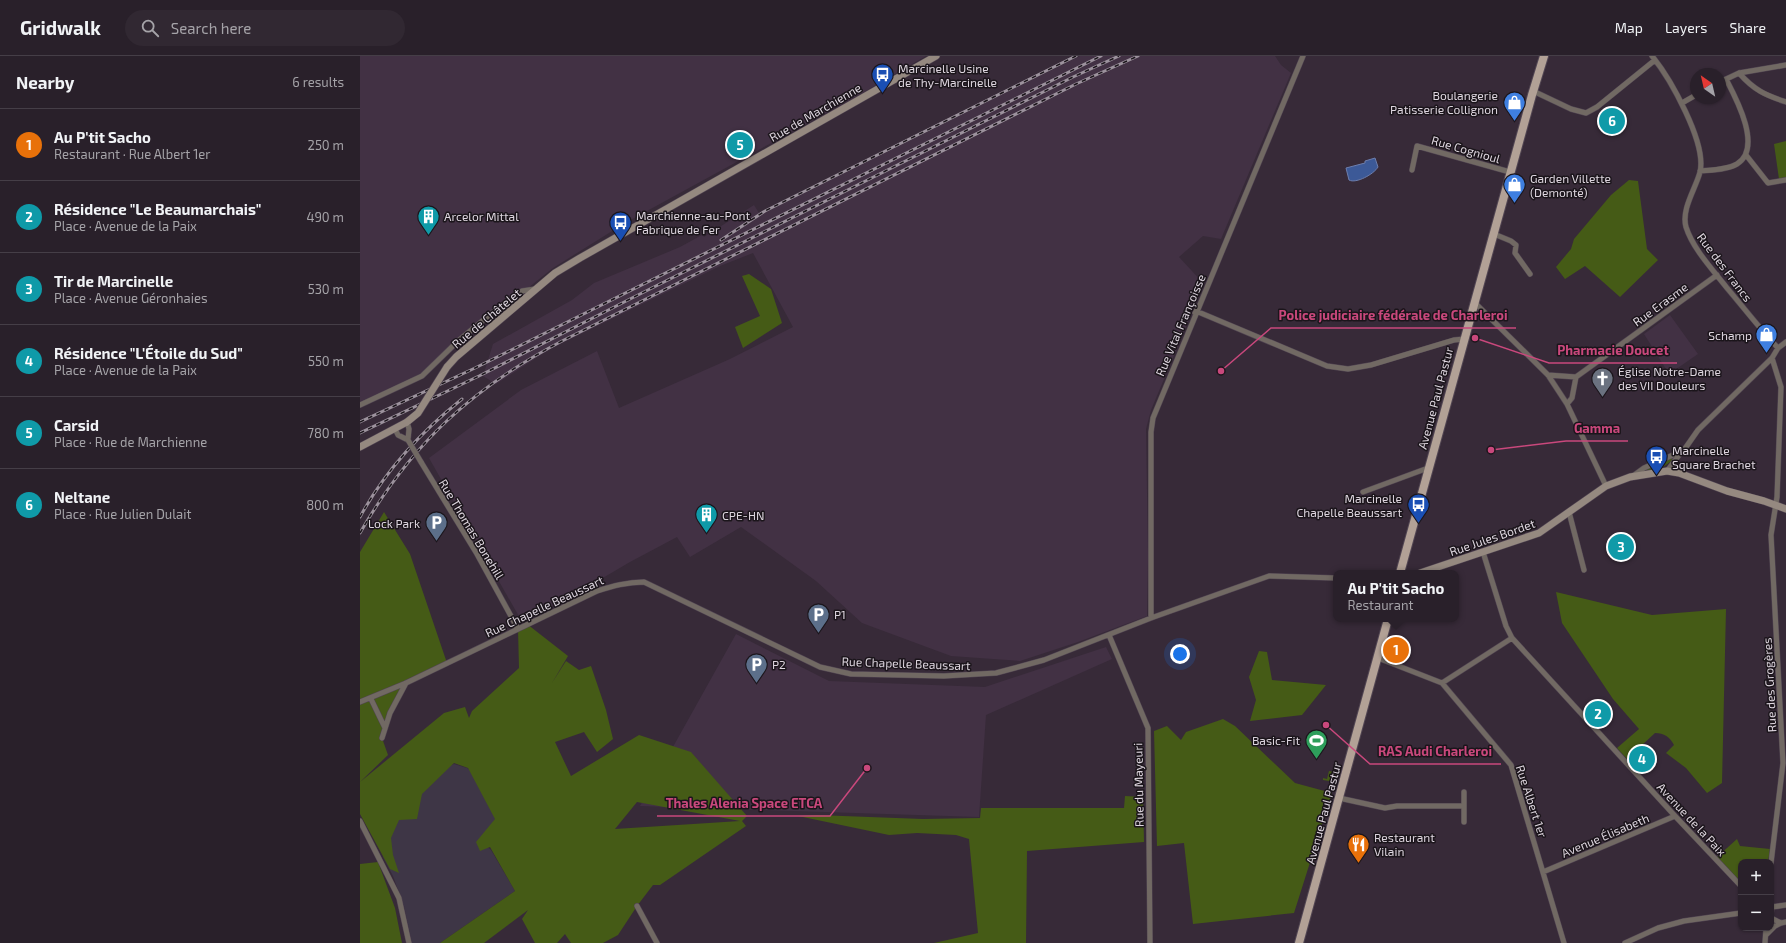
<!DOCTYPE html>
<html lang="en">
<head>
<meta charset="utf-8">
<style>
  body { margin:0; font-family:"Exo 2",sans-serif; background:#312832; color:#f1f3f6 }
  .controls { position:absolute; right:12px; bottom:12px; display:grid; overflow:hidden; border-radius:8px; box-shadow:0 1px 3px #0004 }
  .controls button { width:36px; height:36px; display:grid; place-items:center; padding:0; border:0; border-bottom:1px solid #453e47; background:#29202a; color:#f1f3f6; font:20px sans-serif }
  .compass { position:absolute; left:1330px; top:12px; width:36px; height:36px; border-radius:50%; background:#29202a; box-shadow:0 1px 3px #0004; rotate:326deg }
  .you { position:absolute; left:820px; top:598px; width:14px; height:14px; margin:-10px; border:3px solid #fff; border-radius:50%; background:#1a73e8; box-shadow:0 0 0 6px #1a73e833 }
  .badge { display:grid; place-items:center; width:26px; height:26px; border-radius:50%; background:#ea580c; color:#fff; font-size:13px; font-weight:700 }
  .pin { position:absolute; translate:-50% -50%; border:2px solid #fff; box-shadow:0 1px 4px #0006 }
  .popup { position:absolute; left:973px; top:514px; width:126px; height:52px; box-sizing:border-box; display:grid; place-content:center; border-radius:8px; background:#29202a; filter:drop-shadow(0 1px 3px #0005); font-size:13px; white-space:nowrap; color:#a5a3a8 }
  .popup b { font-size:15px; color:#f1f3f6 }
  .popup::after { content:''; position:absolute; left:50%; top:100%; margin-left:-8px; border:8px solid transparent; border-top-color:#29202a }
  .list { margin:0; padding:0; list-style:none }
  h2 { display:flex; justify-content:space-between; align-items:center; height:52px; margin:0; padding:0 16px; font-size:17px }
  h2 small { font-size:13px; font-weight:400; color:#a5a3a8 }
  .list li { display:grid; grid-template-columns:26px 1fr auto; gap:12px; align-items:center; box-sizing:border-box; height:72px; padding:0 16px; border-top:1px solid #453e47 }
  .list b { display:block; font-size:15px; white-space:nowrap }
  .list p { margin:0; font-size:13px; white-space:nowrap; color:#a5a3a8 }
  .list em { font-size:13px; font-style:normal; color:#a5a3a8 }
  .icon { flex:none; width:22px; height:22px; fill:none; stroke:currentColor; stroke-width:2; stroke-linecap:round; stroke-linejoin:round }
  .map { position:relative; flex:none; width:1426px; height:887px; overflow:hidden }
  header { display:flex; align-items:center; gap:24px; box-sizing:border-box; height:56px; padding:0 20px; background:#29202a; border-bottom:1px solid #453e47 }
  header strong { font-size:19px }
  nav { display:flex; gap:22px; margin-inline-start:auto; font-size:14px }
  .search { width:280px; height:36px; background:#312832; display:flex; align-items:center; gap:10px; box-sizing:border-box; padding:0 14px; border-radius:22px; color:#a5a3a8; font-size:15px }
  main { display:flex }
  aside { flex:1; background:#29202a }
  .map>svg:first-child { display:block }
  .commercial { fill:#3e3646 }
  .built { fill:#423144 }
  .green { fill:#455b16; fill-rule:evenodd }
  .water { fill:#3c5997; stroke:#6d7ead }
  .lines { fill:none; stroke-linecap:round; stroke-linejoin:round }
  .street-casing { stroke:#524653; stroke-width:6 }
  .secondary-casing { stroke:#524653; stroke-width:8 }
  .primary-casing { stroke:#524653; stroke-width:10 }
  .street { stroke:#716963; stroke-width:5 }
  .secondary { stroke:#958980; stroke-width:7 }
  .primary { stroke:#b2a196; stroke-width:8 }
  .rail-casing { stroke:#9c929d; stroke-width:3 }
  .rail { stroke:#1b151b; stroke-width:1.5; stroke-dasharray:4.5; stroke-linecap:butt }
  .street-bridge-casing { stroke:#524653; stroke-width:6; stroke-linecap:butt }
  .secondary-bridge-casing { stroke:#524653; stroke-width:8; stroke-linecap:butt }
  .street-bridge { stroke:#716963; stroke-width:5 }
  .secondary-bridge { stroke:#958980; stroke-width:7 }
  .labels { text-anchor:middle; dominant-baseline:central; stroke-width:3; stroke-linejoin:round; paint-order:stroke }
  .poi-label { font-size:12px; fill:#ded6df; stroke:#1b151b; text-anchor:start }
  .street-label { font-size:12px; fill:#ded6df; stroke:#1b151b }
  .leader { fill:none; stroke:#c9487c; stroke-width:1.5 }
  .callout-dot { fill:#c9487c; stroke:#1b151b; stroke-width:1.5 }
  .callout-label { font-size:13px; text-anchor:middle; font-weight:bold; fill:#c9487c; stroke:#1b151b; stroke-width:3; stroke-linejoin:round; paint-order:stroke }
</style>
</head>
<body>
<header>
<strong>Gridwalk</strong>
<div class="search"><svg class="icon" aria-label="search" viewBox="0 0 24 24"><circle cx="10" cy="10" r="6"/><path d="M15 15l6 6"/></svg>Search here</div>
<nav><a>Map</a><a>Layers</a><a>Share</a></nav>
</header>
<main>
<aside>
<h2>Nearby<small>6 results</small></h2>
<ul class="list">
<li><span class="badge" style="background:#e8710a">1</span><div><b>Au P'tit Sacho</b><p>Restaurant · Rue Albert 1er</p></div><em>250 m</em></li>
<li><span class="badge" style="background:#0f9aa8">2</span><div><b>Résidence &quot;Le Beaumarchais&quot;</b><p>Place · Avenue de la Paix</p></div><em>490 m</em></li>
<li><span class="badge" style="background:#0f9aa8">3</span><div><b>Tir de Marcinelle</b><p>Place · Avenue Géronhaies</p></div><em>530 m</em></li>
<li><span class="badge" style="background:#0f9aa8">4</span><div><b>Résidence &quot;L'Étoile du Sud&quot;</b><p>Place · Avenue de la Paix</p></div><em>550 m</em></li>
<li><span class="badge" style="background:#0f9aa8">5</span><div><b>Carsid</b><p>Place · Rue de Marchienne</p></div><em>780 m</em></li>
<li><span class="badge" style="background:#0f9aa8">6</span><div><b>Neltane</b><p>Place · Rue Julien Dulait</p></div><em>800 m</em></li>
</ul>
</aside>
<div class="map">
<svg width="1426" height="887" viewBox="0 0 1426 887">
  <rect width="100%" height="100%" fill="#372a38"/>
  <!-- commercial -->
  <path class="commercial" d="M94,708L107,712L114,717L139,760L121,785L131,794L155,835L80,887H52L44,850L33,820L23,801V778L85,712Z"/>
  <!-- built -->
  <path class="built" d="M0,0H566L499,39L265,167L193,212L128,264L70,313L0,346Z
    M720,0H915L921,9L931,17L861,183L843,180L819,201L844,228L791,354L786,373L788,500L787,560L718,586L660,605L591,600L502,567L456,525L381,471L330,501L317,481L270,506L207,543L161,564L69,402L161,334L237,295L259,352L370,303L433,271L393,197L360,210L190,293L136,328L123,320L133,288L212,244L234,227L320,191L342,179L344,181L394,149L399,157L386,166Z
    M1310,259L1338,298L1309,318L1284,278Z
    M376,578L469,625L625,631L746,591L752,603L626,659L619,761L280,750Z"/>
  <!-- green -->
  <path class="green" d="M1426,85V122L1419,123L1414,88Z
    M1269,124L1278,125L1287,193L1298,204L1260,241L1225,210L1205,223L1196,211L1211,193L1214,183L1251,139Z
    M389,218L411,233L422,267L383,292L375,271L400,260L382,220Z
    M1311,402L1313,404L1300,413L1284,415Z
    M24,456L50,498L87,607L44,628L22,682L28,699L0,726V496Z
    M1196,536L1292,559L1366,553L1362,727L1347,737L1326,712L1306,697L1314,689C1310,681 1304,677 1295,677L1267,703L1257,692L1279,673L1253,643L1202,567Z
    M167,568L208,600L192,627L206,605L219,614L231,610L246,654L253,683L237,696L224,676L195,686L211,720L279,679L331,696L387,760L382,765L386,770L300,829H293L277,850L258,879L243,887H211L205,878L197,887H175L162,863L168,854L124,887H80L155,835L130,791L120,795L116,786L135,763L108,712L94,707L62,738L57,763L39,764L31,782L33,799L39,817L30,813L0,758V726L84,657L105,651L109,662L112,655L159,612L158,573ZM277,746L380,765L255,773Z
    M899,595L907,596L912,624L966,629L942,659L890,665L896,644L889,621Z
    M863,663L875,670L935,727L972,737L934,857L833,868L824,787L797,790L794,675L807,670L821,684L826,676Z
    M969,715L979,717L977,725L975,726L963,724V722L967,723Z
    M765,740L783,741L784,786L667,795L666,887H574L618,877L609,783L596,779L557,777L529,779L438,760L456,759L563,763L620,762L621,752H764Z
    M1377,783L1380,790L1410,793L1408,806H1381V826L1357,801Z
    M18,806L35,852L42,887H0V808Z"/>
  <!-- water -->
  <path class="water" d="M1015,102L1018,111C1014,118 996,128 989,124L986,112L1005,107V105Z"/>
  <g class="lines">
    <defs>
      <path id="street" d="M1292,0C1310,22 1347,87 1340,116C1336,132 1321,153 1326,171C1333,193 1353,214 1367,232C1384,252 1400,273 1418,292
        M1379,17C1394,34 1405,39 1426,46
        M1360,26L1379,17L1426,9
        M1173,35L1211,53L1226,57L1237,51L1295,4
        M1322,47L1336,39
        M1386,99L1408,127L1426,124
        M1052,114L1057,90L1150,116
        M1340,115C1351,114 1367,114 1377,108C1403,92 1376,42 1366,23
        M1134,178L1151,185L1156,189L1155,197L1170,218
        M1115,247L1188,319L1207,348L1212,342L1216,321L1188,319
        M835,257L836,255L967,310L988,313L1011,309L1094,284L1104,283
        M1216,321L1357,219
        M1207,348L1246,430
        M0,349L62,320L98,285L132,257L162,235L175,233
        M35,373L38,379L48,384L49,373L47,366
        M61,406L117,498L158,573
        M1307,415L1323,394
        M1273,420L1284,412L1324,394L1338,374L1412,302L1418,292L1426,286
        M1003,436L1068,412
        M1209,456L1224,514
        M1123,496L1146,570L1152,582L1315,760L1381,830
        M791,562V376L793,362L943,0
        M749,579L788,672L790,887
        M1018,602L1082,627L1151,709L1204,887
        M1082,627L1152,582
        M11,643L25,672
        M0,646L46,627L237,535C253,530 267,526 284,526L460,611L491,618L584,620L636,617L684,604L791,562L909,520L976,522
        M22,682L30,657L46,627
        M979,742L1025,752L1037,750H1103
        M0,765L39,842L49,887
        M1104,766V736
        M1411,807L1423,707L1411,479L1417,441L1421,331L1412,302
        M1183,816L1315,760
        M1411,847L1412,851L1411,857
        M277,850L297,887
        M1412,851L1426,849
        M1411,862L1421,867L1426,866
        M1406,879L1415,870L1421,867
        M1265,887L1298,872L1324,865L1381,857
        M1405,887L1406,872"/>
      <path id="secondary" d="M87,311L96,301L195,217L220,202L576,0
        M0,391L47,366
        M1060,517L1179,477L1246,430L1270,421L1307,415L1319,417L1367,435L1404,445L1426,453"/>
      <path id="primary" d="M1040,517L1172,39L1184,0
        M939,887L1028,563"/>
    </defs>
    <!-- street casing -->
    <use href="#street" class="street-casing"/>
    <!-- secondary casing -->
    <use href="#secondary" class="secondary-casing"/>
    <!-- primary casing -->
    <use href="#primary" class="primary-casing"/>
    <!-- street -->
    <use href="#street" class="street"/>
    <!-- secondary -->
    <use href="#secondary" class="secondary"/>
    <!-- primary -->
    <use href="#primary" class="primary"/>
    <defs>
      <path id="rail" d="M361,184L405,155L716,0
        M0,366L115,312L741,0
        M0,377L119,320L272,242L713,21L759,0
        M0,461C25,415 62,375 102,343
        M0,477C51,388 113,331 204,284L716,28L778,0"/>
    </defs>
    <!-- rail casing -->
    <use href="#rail" class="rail-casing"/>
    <!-- rail -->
    <use href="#rail" class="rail"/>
    <defs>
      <path id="street-bridge" d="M48,384L61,406"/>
      <path id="secondary-bridge" d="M47,366L58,357L87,311"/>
    </defs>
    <!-- street-bridge casing -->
    <use href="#street-bridge" class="street-bridge-casing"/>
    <!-- secondary-bridge casing -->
    <use href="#secondary-bridge" class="secondary-bridge-casing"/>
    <!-- street-bridge -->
    <use href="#street-bridge" class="street-bridge"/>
    <!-- secondary-bridge -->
    <use href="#secondary-bridge" class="secondary-bridge"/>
  </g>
  <!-- icons -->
  <defs>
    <symbol id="bus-pin" viewBox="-11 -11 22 30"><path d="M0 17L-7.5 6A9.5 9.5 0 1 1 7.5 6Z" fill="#1a4fb4" stroke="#1b151b"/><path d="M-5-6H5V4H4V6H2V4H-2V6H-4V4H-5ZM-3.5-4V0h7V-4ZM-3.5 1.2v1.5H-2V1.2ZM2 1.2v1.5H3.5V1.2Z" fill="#fff"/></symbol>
    <symbol id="shop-pin" viewBox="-11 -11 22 30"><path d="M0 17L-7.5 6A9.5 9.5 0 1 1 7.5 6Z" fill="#3f7fe0" stroke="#1b151b"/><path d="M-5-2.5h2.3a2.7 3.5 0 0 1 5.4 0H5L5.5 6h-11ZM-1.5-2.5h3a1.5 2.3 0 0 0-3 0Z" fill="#fff"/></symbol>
    <symbol id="building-pin" viewBox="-11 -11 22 30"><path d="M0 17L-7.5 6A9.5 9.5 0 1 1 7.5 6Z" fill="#0f9aa8" stroke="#1b151b"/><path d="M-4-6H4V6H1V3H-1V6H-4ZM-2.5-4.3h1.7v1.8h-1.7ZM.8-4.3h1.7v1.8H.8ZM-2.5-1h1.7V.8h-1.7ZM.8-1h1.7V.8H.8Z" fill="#fff"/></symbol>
    <symbol id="church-pin" viewBox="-11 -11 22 30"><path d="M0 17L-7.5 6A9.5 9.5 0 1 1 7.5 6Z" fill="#6b7280" stroke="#1b151b"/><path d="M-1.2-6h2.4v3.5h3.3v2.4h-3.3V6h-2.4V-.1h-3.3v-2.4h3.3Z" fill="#fff"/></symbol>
    <symbol id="parking-pin" viewBox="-11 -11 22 30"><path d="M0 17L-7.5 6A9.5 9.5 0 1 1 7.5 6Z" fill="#5c6f8a" stroke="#1b151b"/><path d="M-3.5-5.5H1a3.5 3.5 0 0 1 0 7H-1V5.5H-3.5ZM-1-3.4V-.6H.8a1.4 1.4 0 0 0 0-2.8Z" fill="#fff"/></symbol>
    <symbol id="stadium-pin" viewBox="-11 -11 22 30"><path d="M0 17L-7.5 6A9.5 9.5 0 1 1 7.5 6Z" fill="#2e9e5b" stroke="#1b151b"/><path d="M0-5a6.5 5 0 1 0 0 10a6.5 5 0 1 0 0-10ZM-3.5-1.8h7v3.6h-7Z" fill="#fff"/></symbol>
    <symbol id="restaurant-pin" viewBox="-11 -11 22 30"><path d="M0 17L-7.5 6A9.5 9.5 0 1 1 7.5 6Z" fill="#e8710a" stroke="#1b151b"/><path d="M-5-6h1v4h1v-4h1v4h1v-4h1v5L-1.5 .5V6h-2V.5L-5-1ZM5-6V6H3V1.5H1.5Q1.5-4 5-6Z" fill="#fff"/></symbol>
  </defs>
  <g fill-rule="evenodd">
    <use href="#bus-pin" x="510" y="6" width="25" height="34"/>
    <use href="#shop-pin" x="1142" y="34" width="25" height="34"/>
    <use href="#shop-pin" x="1142" y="116" width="25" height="34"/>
    <use href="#building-pin" x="56" y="148" width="25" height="34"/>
    <use href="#bus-pin" x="248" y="154" width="25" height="34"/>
    <use href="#shop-pin" x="1394" y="266" width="25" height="34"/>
    <use href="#church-pin" x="1230" y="310" width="25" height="34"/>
    <use href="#bus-pin" x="1284" y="388" width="25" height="34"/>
    <use href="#bus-pin" x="1046" y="436" width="25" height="34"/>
    <use href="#building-pin" x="334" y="446" width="25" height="34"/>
    <use href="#parking-pin" x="64" y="454" width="25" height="34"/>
    <use href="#parking-pin" x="446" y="546" width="25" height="34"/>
    <use href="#parking-pin" x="384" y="596" width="25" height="34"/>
    <use href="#stadium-pin" x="944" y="672" width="25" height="34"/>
    <use href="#restaurant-pin" x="986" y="776" width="25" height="34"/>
  </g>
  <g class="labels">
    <!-- poi labels -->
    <g class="poi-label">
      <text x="538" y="12">Marcinelle Usine<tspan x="538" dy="14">de Thy-Marcinelle</tspan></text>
      <text x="1138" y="39" text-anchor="end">Boulangerie<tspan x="1138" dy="14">Patisserie Collignon</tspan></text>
      <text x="1170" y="122">Garden Villette<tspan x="1170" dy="14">(Demonté)</tspan></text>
      <text x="276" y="159">Marchienne-au-Pont<tspan x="276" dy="14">Fabrique de Fer</tspan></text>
      <text x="84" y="160">Arcelor Mittal</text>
      <text x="1392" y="279" text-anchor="end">Schamp</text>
      <text x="1258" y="315">Église Notre-Dame<tspan x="1258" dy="14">des VII Douleurs</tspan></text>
      <text x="1312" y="394">Marcinelle<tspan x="1312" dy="14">Square Brachet</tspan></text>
      <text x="1042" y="442" text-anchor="end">Marcinelle<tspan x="1042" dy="14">Chapelle Beaussart</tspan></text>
      <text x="362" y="459">CPE-HN</text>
      <text x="60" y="467" text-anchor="end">Lock Park</text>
      <text x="474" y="558">P1</text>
      <text x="412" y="608">P2</text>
      <text x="940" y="684" text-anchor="end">Basic-Fit</text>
      <text x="1014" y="781">Restaurant<tspan x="1014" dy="14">Vilain</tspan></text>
    </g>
    <!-- street labels -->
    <g class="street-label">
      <text transform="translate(455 56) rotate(-30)">Rue de Marchienne</text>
      <text transform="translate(1106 93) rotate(16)">Rue Cognioul</text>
      <text transform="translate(1365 211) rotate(53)">Rue des Francs</text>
      <text transform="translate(1300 248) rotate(-36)">Rue Erasme</text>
      <text transform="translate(126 262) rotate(-40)">Rue de Châtelet</text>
      <text transform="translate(820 269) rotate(-67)">Rue Vital Françoisse</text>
      <text transform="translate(1075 342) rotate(-75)">Avenue Paul Pastur</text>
      <text transform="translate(112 473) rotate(59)">Rue Thomas Bonehill</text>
      <text transform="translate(1132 481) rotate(-19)">Rue Jules Bordet</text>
      <text transform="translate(184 550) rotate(-25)">Rue Chapelle Beaussart</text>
      <text transform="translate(546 607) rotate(2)">Rue Chapelle Beaussart</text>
      <text transform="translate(1409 629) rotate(-93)">Rue des Grogères</text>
      <text transform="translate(778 729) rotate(-91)">Rue du Mayeuri</text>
      <text transform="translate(1172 745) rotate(72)">Rue Albert 1er</text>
      <text transform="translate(963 757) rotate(-75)">Avenue Paul Pastur</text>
      <text transform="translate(1332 763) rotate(47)">Avenue de la Paix</text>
      <text transform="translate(1245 779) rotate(-23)">Avenue Élisabeth</text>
    </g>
  </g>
  <!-- callouts -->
  <path class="leader" d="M861 315L911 272H1156M1115 282L1189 307H1317M1131 394L1206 385H1268M966 669L1010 708H1141M507 712L470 760H297"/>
  <g class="callout-dot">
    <circle cx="861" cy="315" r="4"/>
    <circle cx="1115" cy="282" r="4"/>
    <circle cx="1131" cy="394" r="4"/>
    <circle cx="966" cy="669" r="4"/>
    <circle cx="507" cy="712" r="4"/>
  </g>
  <g class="callout-label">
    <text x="1033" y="264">Police judiciaire fédérale de Charleroi</text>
    <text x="1253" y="299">Pharmacie Doucet</text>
    <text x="1237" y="377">Gamma</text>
    <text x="1075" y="700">RAS Audi Charleroi</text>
    <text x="384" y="752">Thales Alenia Space ETCA</text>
  </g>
</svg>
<div class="controls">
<button>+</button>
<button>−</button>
</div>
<svg class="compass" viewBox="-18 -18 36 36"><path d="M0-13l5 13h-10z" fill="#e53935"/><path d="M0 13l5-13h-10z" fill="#a5a3a8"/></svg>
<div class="you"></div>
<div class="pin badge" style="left:1036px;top:594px;background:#e8710a">1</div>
<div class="popup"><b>Au P'tit Sacho</b>Restaurant</div>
<div class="pin badge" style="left:1238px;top:658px;background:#0f9aa8">2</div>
<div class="pin badge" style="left:1261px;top:491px;background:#0f9aa8">3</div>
<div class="pin badge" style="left:1282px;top:703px;background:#0f9aa8">4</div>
<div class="pin badge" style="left:380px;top:89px;background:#0f9aa8">5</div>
<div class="pin badge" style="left:1252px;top:65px;background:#0f9aa8">6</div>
</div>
</main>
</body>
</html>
